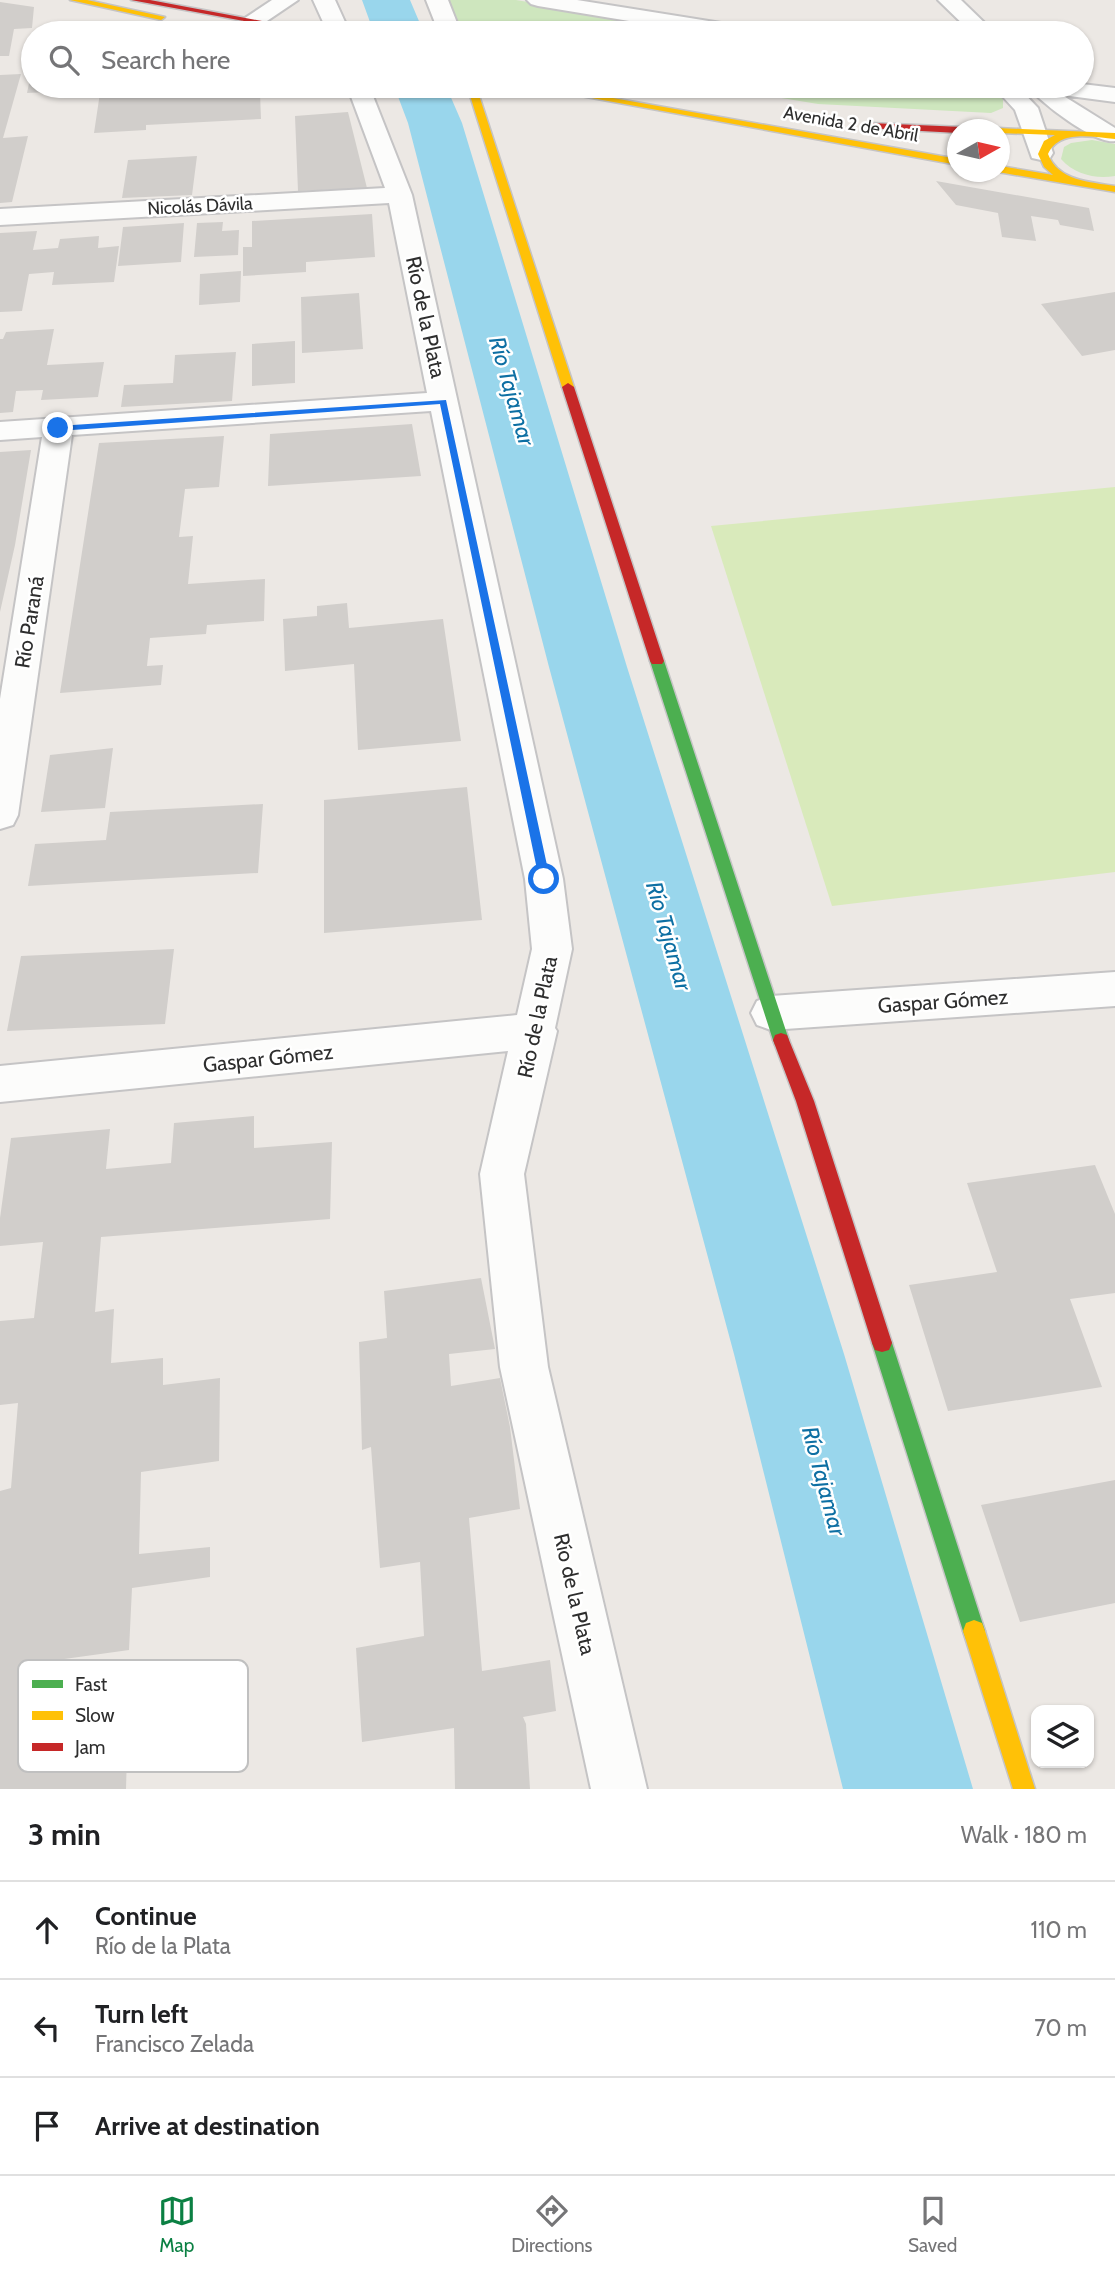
<!DOCTYPE html>
<html lang="en">
<head>
<meta charset="utf-8">
<style>
  body { margin:0; font-family:Cabin,sans-serif; background:#f2f2f2; color:#202124 }
  .controls { position:absolute; right:21px; bottom:21px; display:grid; overflow:hidden; border-radius:14px; box-shadow:0 2px 5px #0004 }
  .controls button { width:63px; height:63px; display:grid; place-items:center; padding:0; border:0; border-bottom:2px solid #e0e0e0; background:#fff; color:#202124; font:35px sans-serif }
  .compass { position:absolute; left:947px; top:119px; width:63px; height:63px; border-radius:50%; background:#fff; box-shadow:0 2px 5px #0004; rotate:82deg }
  .stop { position:absolute; width:21px; height:21px; margin:-16px; border:5px solid #1a73e8; border-radius:50%; background:#fff }
  .stop.end { background:#1a73e8; border-color:#fff; box-shadow:0 2px 7px #0008 }
  .list { margin:0; padding:0; list-style:none }
  h2 { display:flex; justify-content:space-between; align-items:center; height:91px; margin:0; padding:0 28px; font-size:30px }
  h2 small { font-size:23px; font-weight:400; color:#757577 }
  .list li { display:grid; grid-template-columns:46px 1fr auto; gap:21px; align-items:center; box-sizing:border-box; height:98px; padding:0 28px; border-top:2px solid #e0e0e0 }
  .list b { display:block; font-size:26px; white-space:nowrap }
  .list p { margin:0; font-size:23px; white-space:nowrap; color:#757577 }
  .list em { font-size:23px; font-style:normal; color:#757577 }
  .icon { flex:none; width:38px; height:38px; fill:none; stroke:currentColor; stroke-width:2; stroke-linecap:round; stroke-linejoin:round }
  .map { position:relative; flex:none; width:1115px; height:1789px; overflow:hidden }
  .search { position:absolute; background:#fff; box-shadow:0 2px 5px #0004; left:21px; right:21px; top:21px; height:77px; display:flex; align-items:center; gap:18px; box-sizing:border-box; padding:0 24px; border-radius:38px; color:#757577; font-size:26px }
  .sheet { height:385px; background:#fff }
  nav { display:flex; justify-content:space-around; align-items:center; box-sizing:border-box; height:98px; border-top:2px solid #e0e0e0; background:#fff; font-size:19px; color:#757577 }
  nav a { display:grid; justify-items:center; gap:4px }
  nav .on { color:#0b8043 }
  .map>svg:first-child { display:block }
  .green { fill:#cee6be }
  .pitch { fill:#d9eabb }
  .lines { fill:none; stroke-linecap:round; stroke-linejoin:round }
  .river { fill:#99d6ec; fill-rule:evenodd }
  .building { fill:#d1cecb }
  .street-casing { stroke:#c5c4c5; stroke-width:4 }
  .fast-casing { stroke:#c5c4c5; stroke-width:3 }
  .slow-casing { stroke:#c5c4c5; stroke-width:3 }
  .jam-casing { stroke:#c5c4c5; stroke-width:3 }
  .street { fill:#fcfcfb; fill-rule:evenodd }
  .fast { fill:#4caf50; fill-rule:evenodd }
  .slow { fill:#ffc107; fill-rule:evenodd }
  .jam { fill:#c62828; fill-rule:evenodd }
  .route { fill:#1a73e8 }
  .labels { text-anchor:middle; dominant-baseline:central; stroke-width:5; stroke-linejoin:round; paint-order:stroke }
  .far-street-label { font-size:18px; fill:#2e2e2e; stroke:#fff }
  .street-label { font-size:21px; fill:#2e2e2e; stroke:#fff }
  .water-label { font-size:23px; font-style:italic; fill:#0d6fa3; stroke:#fff }
  .key { fill:#fff; stroke:#c0c0c0; stroke-width:2 }
  .key-label { font-size:19px; fill:#2e2e2e }
</style>
</head>
<body>
<div class="map">
<svg width="1115" height="1789" viewBox="0 0 1115 1789">
  <rect width="100%" height="100%" fill="#ece8e4"/>
  <!-- green -->
  <path class="green" d="M448,0H516L717,33H460Z
    M708,86H993L1003,99V108L991,113L818,104Z
    M1092,140L1115,144V176C1096,179 1075,175 1061,159L1064,147L1071,143Z"/>
  <!-- pitch -->
  <path class="pitch" d="M1115,487V872L832,906L711,526Z"/>
  <g class="lines">
    <!-- river -->
    <path class="river" d="M362,0H410L424,33H374Z
      M394,86H446L462,123L627,667L844,1354L973,1789H843L734,1354L549,667L408,123Z"/>
  </g>
  <!-- building -->
  <path class="building" d="M0,2L34,7L32,28L14,29L9,56H0Z
    M81,23L79,33H40L42,25Z
    M158,28L157,33H109L110,30Z
    M32,69L33,86H70L69,91L27,93Z
    M21,74L3,138L28,136L12,202L0,203V75Z
    M101,86H203L202,96L260,93L261,119L146,125V130L94,133Z
    M348,112L367,188L298,191L295,116Z
    M197,156L192,195L122,198L128,160Z
    M936,181L1089,208L1094,231L1060,225L1058,220L1031,216L1036,241L1002,237L998,213L956,205Z
    M372,214L375,257L306,262V272L243,276V247H252V221Z
    M223,222L222,231L239,230L238,255L194,257L197,223Z
    M184,223L181,262L118,266L123,227Z
    M37,231L33,250L58,248L60,239L99,236L98,248L119,246L114,282L52,285L54,272L29,274L22,311L0,312V233Z
    M241,271L240,302L199,305L200,274Z
    M1115,292V350L1082,356L1041,304Z
    M359,293L363,349L302,353L301,297Z
    M54,329L47,365L104,362L98,397L41,400L43,390L16,391L13,412L0,413V339H3L6,332Z
    M295,341V383L252,386V344Z
    M236,352L232,401L121,407L124,385L173,383L175,355Z
    M412,424L421,476L268,486L270,434Z
    M224,436L219,487L185,489L179,537L193,536L188,584L265,579L264,621L207,625L206,634L150,638L147,666L163,665L161,685L60,693L99,443Z
    M31,450L15,545L0,612V452Z
    M347,603L349,628L443,619L461,741L358,750L354,664L285,671L283,619L317,616V606Z
    M113,748L105,808L41,812L50,755Z
    M467,787L482,920L324,933V800Z
    M263,804L258,873L28,886L35,844L106,840L110,812Z
    M174,949L165,1024L7,1031L21,956Z
    M254,1116V1148L332,1142L330,1219L101,1237L95,1312L114,1309L111,1363L163,1358V1385L220,1378L219,1461L141,1472L139,1554L210,1547V1577L132,1588L129,1650L50,1661L48,1686L128,1677L125,1739L75,1745L74,1763L127,1755L126,1789H0V1491L11,1488L18,1403L0,1405V1321L34,1318L43,1242L0,1246V1218L11,1138L110,1129L106,1169L171,1163L174,1123Z
    M1095,1165L1115,1214V1293L1070,1299L1102,1387L948,1411L909,1285L997,1272L967,1183Z
    M481,1278L495,1349L449,1354L451,1386L500,1378L510,1427L520,1509L469,1518L482,1671L550,1660L556,1711L523,1717L526,1724L530,1789H455L454,1728L362,1742L356,1648L424,1636L420,1562L380,1568L371,1447L362,1450L359,1342L387,1338L384,1291Z
    M1115,1480V1603L1020,1622L981,1505Z"/>
  <g class="lines">
    <defs>
      <path id="street" d="M272,0H298L261,25H245L242,20Z
        M313,0H335L350,33H328Z
        M426,0H448L461,33H439Z
        M527,0H577L740,26L748,28L751,33H702L538,6L531,4Z
        M938,0H961L995,33H972Z
        M1082,84L1115,88V102L1062,95L1115,128V141C1096,145 1039,102 1028,86H1082Z
        M347,86H369L412,195L563,879L572,949L555,1028L557,1031L524,1174L548,1367L647,1789H591L500,1367L480,1174L508,1051L0,1102V1066L517,1015L532,949L525,879L431,411L72,435L18,815L13,825L0,829V699L42,437L0,440V422L427,393L389,203L0,225V209L385,188Z
        M993,86H1017L1038,108L1053,153L1050,158L1041,160L1032,158L1015,110Z
        M1115,972V1006L771,1030L757,1025L751,1013L757,1001L771,996Z"/>
      <path id="fast" d="M657,656L664,661L789,1040L787,1045L781,1047L775,1045L773,1040L650,661Z
        M882,1334L889,1336L892,1343L985,1631L982,1639L974,1642L966,1639L963,1631L872,1343L875,1336Z"/>
      <path id="slow" d="M70,0H87L165,17L161,20Z
        M467,86H476L574,387L572,389H564L562,387Z
        M526,86H545L958,159V165Z
        M997,128L1115,133V139C1093,137 1059,129 1048,154C1058,181 1090,182 1115,186V192L998,172L1000,166L1053,175L1044,167L1038,154L1044,141L1055,135L1000,133Z
        M974,1620L982,1623L985,1631L1035,1789H1013L963,1631L966,1623Z"/>
      <path id="jam" d="M131,0H150L326,33H308Z
        M870,123L963,127L967,130H958V133L867,128V124Z
        M568,383L574,387L664,661L662,664H652L650,661L562,387Z
        M781,1033L787,1035L789,1040L814,1101L892,1343L889,1350L882,1352L875,1350L872,1343L796,1101L773,1040L775,1035Z"/>
    </defs>
    <!-- street casing -->
    <use href="#street" class="street-casing"/>
    <!-- fast casing -->
    <use href="#fast" class="fast-casing"/>
    <!-- slow casing -->
    <use href="#slow" class="slow-casing"/>
    <!-- jam casing -->
    <use href="#jam" class="jam-casing"/>
    <!-- street -->
    <use href="#street" class="street"/>
    <!-- fast -->
    <use href="#fast" class="fast"/>
    <!-- slow -->
    <use href="#slow" class="slow"/>
    <!-- jam -->
    <use href="#jam" class="jam"/>
  </g>
  <!-- route -->
  <path class="route" d="M446,400L550,879L544,883L539,879L440,404L58,431L54,428L58,426Z"/>
  <g class="labels">
    <!-- far-street labels -->
    <g class="far-street-label">
      <text transform="translate(851 124) rotate(10)">Avenida 2 de Abril</text>
      <text transform="translate(200 206) rotate(-3)">Nicolás Dávila</text>
    </g>
    <!-- street labels -->
    <g class="street-label">
      <text transform="translate(426 317) rotate(78)">Río de la Plata</text>
      <text transform="translate(29 622) rotate(-81)">Río Paraná</text>
      <text transform="translate(943 1001) rotate(-4)">Gaspar Gómez</text>
      <text transform="translate(537 1017) rotate(-78)">Río de la Plata</text>
      <text transform="translate(268 1058) rotate(-6)">Gaspar Gómez</text>
      <text transform="translate(575 1594) rotate(77)">Río de la Plata</text>
    </g>
    <!-- water labels -->
    <g class="water-label">
      <text transform="translate(512 391) rotate(74)">Río Tajamar</text>
      <text transform="translate(669 936) rotate(74)">Río Tajamar</text>
      <text transform="translate(824 1481) rotate(75)">Río Tajamar</text>
    </g>
  </g>
  <!-- legend -->
  <rect x="18" y="1660" width="230" height="112" rx="10" class="key"/>
  <rect x="32" y="1680" width="31" height="8" fill="#4caf50"/>
  <rect x="32" y="1711" width="31" height="9" fill="#ffc107"/>
  <rect x="32" y="1743" width="31" height="8" fill="#c62828"/>
  <g class="key-label">
    <text x="75" y="1691">Fast</text>
    <text x="75" y="1722">Slow</text>
    <text x="75" y="1754">Jam</text>
  </g>
</svg>
<div class="controls">
<button><svg class="icon" aria-label="layers" viewBox="0 0 24 24"><path d="M12 4l9 5-9 5-9-5zM3 14l9 5 9-5"/></svg></button>
</div>
<svg class="compass" viewBox="-18 -18 36 36"><path d="M0-13l5 13h-10z" fill="#e53935"/><path d="M0 13l5-13h-10z" fill="#757577"/></svg>
<div class="stop" style="left:544px;top:879px"></div>
<div class="stop end" style="left:58px;top:428px"></div>
<div class="search"><svg class="icon" aria-label="search" viewBox="0 0 24 24"><circle cx="10" cy="10" r="6"/><path d="M15 15l6 6"/></svg>Search here</div>
</div>
<section class="sheet">
<h2>3 min<small>Walk · 180 m</small></h2>
<ul class="list">
<li><svg class="icon" aria-label="ahead" viewBox="0 0 24 24"><path d="M12 20V5M6 11l6-6 6 6"/></svg><div><b>Continue</b><p>Río de la Plata</p></div><em>110 m</em></li>
<li><svg class="icon" aria-label="left" viewBox="0 0 24 24"><path d="M17 20v-9H6M10 6l-5 5 5 5"/></svg><div><b>Turn left</b><p>Francisco Zelada</p></div><em>70 m</em></li>
<li><svg class="icon" aria-label="arrive" viewBox="0 0 24 24"><path d="M6 21V4h12l-3 4 3 4H6"/></svg><div><b>Arrive at destination</b></div></li>
</ul>
</section>
<nav>
<a class="on"><svg class="icon" aria-label="map" viewBox="0 0 24 24"><path d="M3 6l6-2 6 2 6-2v14l-6 2-6-2-6 2zM9 4v14M15 6v14"/></svg>Map</a>
<a><svg class="icon" aria-label="directions" viewBox="0 0 24 24"><path d="M12 3l9 9-9 9-9-9zM9 14v-3h6M13 9l2 2-2 2"/></svg>Directions</a>
<a><svg class="icon" aria-label="saved" viewBox="0 0 24 24"><path d="M7 4h10v16l-5-4-5 4z"/></svg>Saved</a>
</nav>
</body>
</html>
